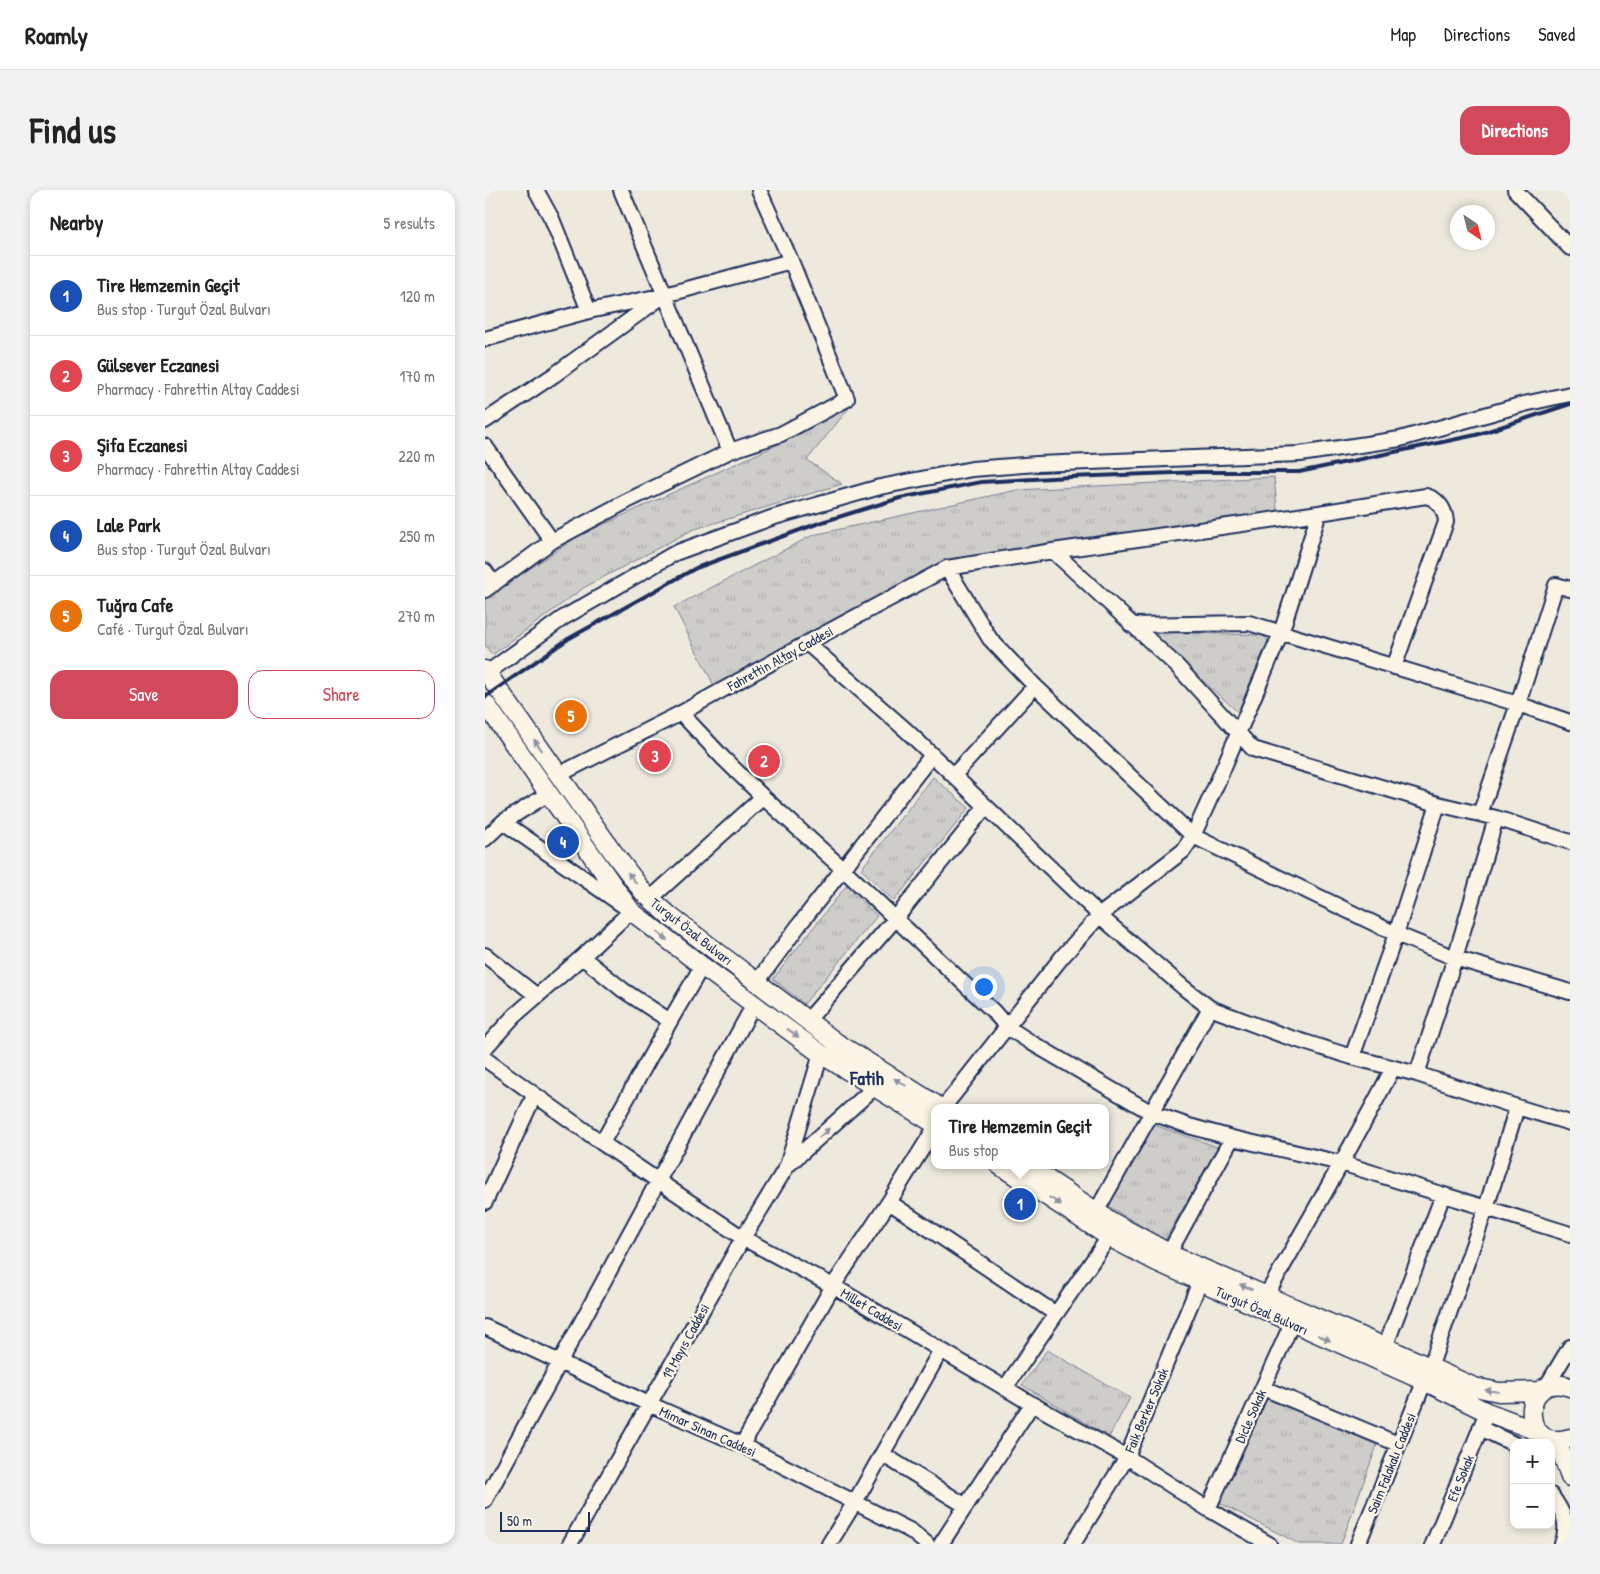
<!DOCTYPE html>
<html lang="en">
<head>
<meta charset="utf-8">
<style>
  body { margin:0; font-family:"Patrick Hand",sans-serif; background:#f2f2f2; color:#222 }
  .controls { position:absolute; right:15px; bottom:15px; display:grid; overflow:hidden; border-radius:10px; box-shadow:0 2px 8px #0003 }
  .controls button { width:45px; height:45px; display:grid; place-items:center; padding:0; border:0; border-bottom:1px solid #e0e0e0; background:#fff; color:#222; font:25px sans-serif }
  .compass { position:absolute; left:965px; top:15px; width:45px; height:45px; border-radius:50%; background:#fff; box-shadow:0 2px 8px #0003; rotate:145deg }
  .scale { position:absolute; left:15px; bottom:12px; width:90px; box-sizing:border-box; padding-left:5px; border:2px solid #1b2f5e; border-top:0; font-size:14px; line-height:18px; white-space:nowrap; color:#1b2f5e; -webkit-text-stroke:4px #fcf5e5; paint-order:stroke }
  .you { position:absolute; left:498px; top:796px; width:18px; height:18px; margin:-12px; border:4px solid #fff; border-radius:50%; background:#1a73e8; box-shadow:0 0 0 8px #1a73e833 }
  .badge { display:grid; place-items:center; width:32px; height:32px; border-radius:50%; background:#d1495b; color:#fff; font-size:16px; font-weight:700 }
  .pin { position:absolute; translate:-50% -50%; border:2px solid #fff; box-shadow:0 1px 5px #0006 }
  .popup { position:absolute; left:446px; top:914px; width:178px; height:65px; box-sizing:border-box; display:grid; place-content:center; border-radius:10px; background:#fff; filter:drop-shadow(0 1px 4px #0005); font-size:16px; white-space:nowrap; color:#767676 }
  .popup b { font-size:19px; color:#222 }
  .popup::after { content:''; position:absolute; left:50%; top:100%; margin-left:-10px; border:10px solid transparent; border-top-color:#fff }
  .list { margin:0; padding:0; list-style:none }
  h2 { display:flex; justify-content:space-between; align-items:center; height:65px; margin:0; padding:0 20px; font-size:21px }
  h2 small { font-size:16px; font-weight:400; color:#767676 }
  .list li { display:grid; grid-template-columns:32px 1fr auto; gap:15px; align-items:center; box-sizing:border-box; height:80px; padding:0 20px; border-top:1px solid #e0e0e0 }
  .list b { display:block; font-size:19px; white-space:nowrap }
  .list p { margin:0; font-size:16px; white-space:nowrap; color:#767676 }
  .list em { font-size:16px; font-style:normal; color:#767676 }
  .actions { display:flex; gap:10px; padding:15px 20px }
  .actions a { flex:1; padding:11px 0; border:1px solid #d1495b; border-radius:15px; text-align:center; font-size:18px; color:#d1495b }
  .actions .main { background:#d1495b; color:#fff }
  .map { position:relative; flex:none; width:1085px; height:1354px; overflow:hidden; border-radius:15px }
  header { display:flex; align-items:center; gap:30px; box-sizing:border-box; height:70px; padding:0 25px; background:#fff; border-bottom:1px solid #e0e0e0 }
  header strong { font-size:24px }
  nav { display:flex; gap:28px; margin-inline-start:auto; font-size:18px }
  .intro { display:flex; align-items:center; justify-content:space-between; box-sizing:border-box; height:120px; padding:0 30px }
  h1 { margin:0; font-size:35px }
  .button { padding:12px 22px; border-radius:15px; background:#d1495b; color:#fff; font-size:18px; font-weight:700 }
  main { display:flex; gap:30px; padding:0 30px }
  aside { flex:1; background:#fff; border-radius:15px; box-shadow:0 2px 8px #0003 }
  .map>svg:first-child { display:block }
  .park { fill:url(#park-tufts); stroke:#757e94 }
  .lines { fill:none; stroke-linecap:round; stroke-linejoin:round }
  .minor-casing { stroke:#1b2f5e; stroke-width:18 }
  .major-casing { stroke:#1b2f5e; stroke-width:21 }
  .minor { stroke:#fcf5e5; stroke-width:14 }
  .major { stroke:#fcf5e5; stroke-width:18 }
  .rail { stroke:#1b2f5e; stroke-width:4 }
  .oneway { fill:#8c92a2 }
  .labels { text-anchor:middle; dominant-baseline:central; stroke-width:4.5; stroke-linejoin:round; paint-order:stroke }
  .street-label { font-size:14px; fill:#1b2f5e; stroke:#fcf5e5 }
  .district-label { font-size:19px; font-weight:bold; fill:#1b2f5e; stroke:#fcf5e5 }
</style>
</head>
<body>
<header>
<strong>Roamly</strong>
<nav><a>Map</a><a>Directions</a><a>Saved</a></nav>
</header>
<div class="intro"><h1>Find us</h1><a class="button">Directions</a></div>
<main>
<aside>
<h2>Nearby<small>5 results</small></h2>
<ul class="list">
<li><span class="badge" style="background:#1a4fb4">1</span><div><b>Tire Hemzemin Geçit</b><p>Bus stop · Turgut Özal Bulvarı</p></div><em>120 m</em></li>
<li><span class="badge" style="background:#e0444e">2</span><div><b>Gülsever Eczanesi</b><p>Pharmacy · Fahrettin Altay Caddesi</p></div><em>170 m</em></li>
<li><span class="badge" style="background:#e0444e">3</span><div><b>Şifa Eczanesi</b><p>Pharmacy · Fahrettin Altay Caddesi</p></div><em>220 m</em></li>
<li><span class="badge" style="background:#1a4fb4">4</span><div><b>Lale Park</b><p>Bus stop · Turgut Özal Bulvarı</p></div><em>250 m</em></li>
<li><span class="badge" style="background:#e8710a">5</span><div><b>Tuğra Cafe</b><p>Café · Turgut Özal Bulvarı</p></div><em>270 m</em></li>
</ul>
<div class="actions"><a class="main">Save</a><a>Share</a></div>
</aside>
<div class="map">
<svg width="1085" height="1354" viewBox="0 0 1085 1354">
  <defs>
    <pattern id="park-tufts" width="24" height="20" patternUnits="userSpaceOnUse" patternTransform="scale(1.25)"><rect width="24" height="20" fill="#cfcdca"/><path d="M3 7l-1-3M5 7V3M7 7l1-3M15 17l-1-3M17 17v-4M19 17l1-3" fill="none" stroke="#b1b0b0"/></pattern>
  </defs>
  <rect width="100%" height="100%" fill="#eee9dd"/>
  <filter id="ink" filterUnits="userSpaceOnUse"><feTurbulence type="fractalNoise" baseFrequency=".02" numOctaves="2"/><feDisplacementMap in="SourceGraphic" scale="10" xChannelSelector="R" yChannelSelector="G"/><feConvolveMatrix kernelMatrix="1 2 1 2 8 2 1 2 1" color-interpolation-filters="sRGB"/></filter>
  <g filter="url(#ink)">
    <!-- park -->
    <path class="park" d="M368,213L322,270L357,294L207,340L100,397L7,465L0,455V409L93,346L307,248Z
      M789,287L793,329L462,378L233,503L189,417L328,345L532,300Z
      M674,442L777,445L783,450L753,522L670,448L669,444Z
      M448,587L484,618L409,711L376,679Z
      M361,696L392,726L319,814L288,789Z
      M666,934L733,957L680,1050L623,1016Z
      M562,1160L645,1208L624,1247L537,1195Z
      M782,1207L892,1255L856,1354H814L735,1313Z"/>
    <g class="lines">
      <defs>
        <path id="minor" d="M51,0L67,29L104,121
          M136,0L245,261
          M1030,0L1085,58
          M0,149L104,121L180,105L306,71
          M0,231L69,185L175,108
          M0,256L67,351
          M834,323L941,306C953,309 960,319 961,332L909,477
          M462,378L505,449L550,496L708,646L911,744L970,768L1085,802
          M0,381L9,394
          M0,400L67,351L142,311L245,261L296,244L362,209L306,71L274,0
          M646,435L764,433L1033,514L1085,532
          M322,453L422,541L623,733L699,798L725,818L797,845L867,867L932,884L1032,917L1085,933
          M2,483L78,428L190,363L286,328L395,297L487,279L552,274L815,264L915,249L1039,214L1085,204
          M196,523L238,568L278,607L358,679L508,821L522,837L547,853L667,923L704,936L747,948L856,973L1085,1044
          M73,585L196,523L322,453L462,378L568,361L692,476L768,559L953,614L1011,628L1085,652
          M469,585L550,496
          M995,624L1033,514L1071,395L1085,399
          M0,649L18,632L63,604
          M165,709L278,607
          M0,765L52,806
          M97,767L138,800L185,831
          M272,792L314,735L447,565
          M323,830L411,728L501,616
          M0,858L29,826L97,767L146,721L18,632
          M867,867L911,744L953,614
          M0,869L117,953L258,1048L348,1096L547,1214L642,1267L723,1319L784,1354
          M932,884L970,768L1011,628
          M458,918L577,767L615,725L698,661L708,646L732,593L796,443L834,323L568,361
          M117,953L185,831L217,776
          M303,975L390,897
          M0,1012L49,906
          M404,1012L571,1124
          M611,1022L725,818
          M684,1063L747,948
          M781,1106C824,1030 868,955 908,878
          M0,1137L164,1214L257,1255L426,1341L442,1354
          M900,1157L958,1005
          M1061,1197L1085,1157
          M520,1198L624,1047
          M778,1198L913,1254
          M995,1238L1029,1254
          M257,1255L348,1096L404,1012L450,938
          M397,1264L481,1316
          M1066,1305C1078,1322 1085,1333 1077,1354
          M0,1310L269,814
          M723,1319L807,1133
          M85,1354L258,1048L302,976L336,864
          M344,1354L370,1312L456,1160
          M456,1354L547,1214
          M588,1354L642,1267L719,1082
          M873,1354L945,1178L1001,1018L1032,917
          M948,1354L1002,1222"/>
        <path id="major" d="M0,480L128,662L159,703L186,727L352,853L456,918
          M0,513L146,721L217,776L336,864L450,934
          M514,975L624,1047L672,1072L939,1191L1002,1222L1052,1241
          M541,975L627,1032L691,1067L900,1157L989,1197L1014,1202L1055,1201
          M1085,1197C1035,1179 1033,1265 1085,1248
          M1072,1250L1085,1287"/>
      </defs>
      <!-- minor casing -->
      <use href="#minor" class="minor-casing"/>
      <!-- major casing -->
      <use href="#major" class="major-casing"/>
      <!-- minor -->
      <use href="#minor" class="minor"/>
      <!-- major -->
      <use href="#major" class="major"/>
      <!-- rail -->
      <path class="rail" d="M0,507L83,449L211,378L337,332L415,308L496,292L585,287L715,282H814L991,245L1085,214"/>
    </g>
    <!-- one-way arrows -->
    <defs><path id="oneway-solid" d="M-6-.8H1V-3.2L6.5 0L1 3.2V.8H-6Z" transform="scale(1.25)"/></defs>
    <g class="oneway">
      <use href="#oneway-solid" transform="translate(53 555) rotate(-125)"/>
      <use href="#oneway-solid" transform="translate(147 688) rotate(-127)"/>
      <use href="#oneway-solid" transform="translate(177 746) rotate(38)"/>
      <use href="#oneway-solid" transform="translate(308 843) rotate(36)"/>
      <use href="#oneway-solid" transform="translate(415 892) rotate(-148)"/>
      <use href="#oneway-solid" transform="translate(339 943) rotate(-42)"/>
      <use href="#oneway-solid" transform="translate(570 1011) rotate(33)"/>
      <use href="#oneway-solid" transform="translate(761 1097) rotate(-157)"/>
      <use href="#oneway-solid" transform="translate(839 1148) rotate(24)"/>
      <use href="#oneway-solid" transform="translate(1007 1201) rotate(-172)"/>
    </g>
  </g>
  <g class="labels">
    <!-- street labels -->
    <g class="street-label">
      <text transform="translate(295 468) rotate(-29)">Fahrettin Altay Caddesi</text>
      <text transform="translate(207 741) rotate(38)">Turgut Özal Bulvarı</text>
      <text transform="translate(387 1119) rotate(31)">Millet Caddesi</text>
      <text transform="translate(777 1120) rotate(24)">Turgut Özal Bulvarı</text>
      <text transform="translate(200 1151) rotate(-61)">19 Mayıs Caddesi</text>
      <text transform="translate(661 1220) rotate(-67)">Faik Berker Sokak</text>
      <text transform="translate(765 1226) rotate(-66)">Dicle Sokak</text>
      <text transform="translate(223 1241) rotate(24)">Mimar Sinan Caddesi</text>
      <text transform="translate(906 1273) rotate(-68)">Saim Falakalı Caddesi</text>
      <text transform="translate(975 1288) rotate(-68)">Efe Sokak</text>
    </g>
    <!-- district labels -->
    <g class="district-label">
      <text x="382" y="888">Fatih</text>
    </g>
  </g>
</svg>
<div class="controls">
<button>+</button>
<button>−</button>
</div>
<svg class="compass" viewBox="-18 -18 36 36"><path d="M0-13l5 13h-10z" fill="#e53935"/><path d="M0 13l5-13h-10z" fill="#767676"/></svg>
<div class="scale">50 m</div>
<div class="you"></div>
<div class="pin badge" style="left:535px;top:1014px;background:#1a4fb4">1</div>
<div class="popup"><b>Tire Hemzemin Geçit</b>Bus stop</div>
<div class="pin badge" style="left:279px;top:571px;background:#e0444e">2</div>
<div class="pin badge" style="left:170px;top:566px;background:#e0444e">3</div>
<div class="pin badge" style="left:78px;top:652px;background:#1a4fb4">4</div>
<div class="pin badge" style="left:86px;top:526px;background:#e8710a">5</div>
</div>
</main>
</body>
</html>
